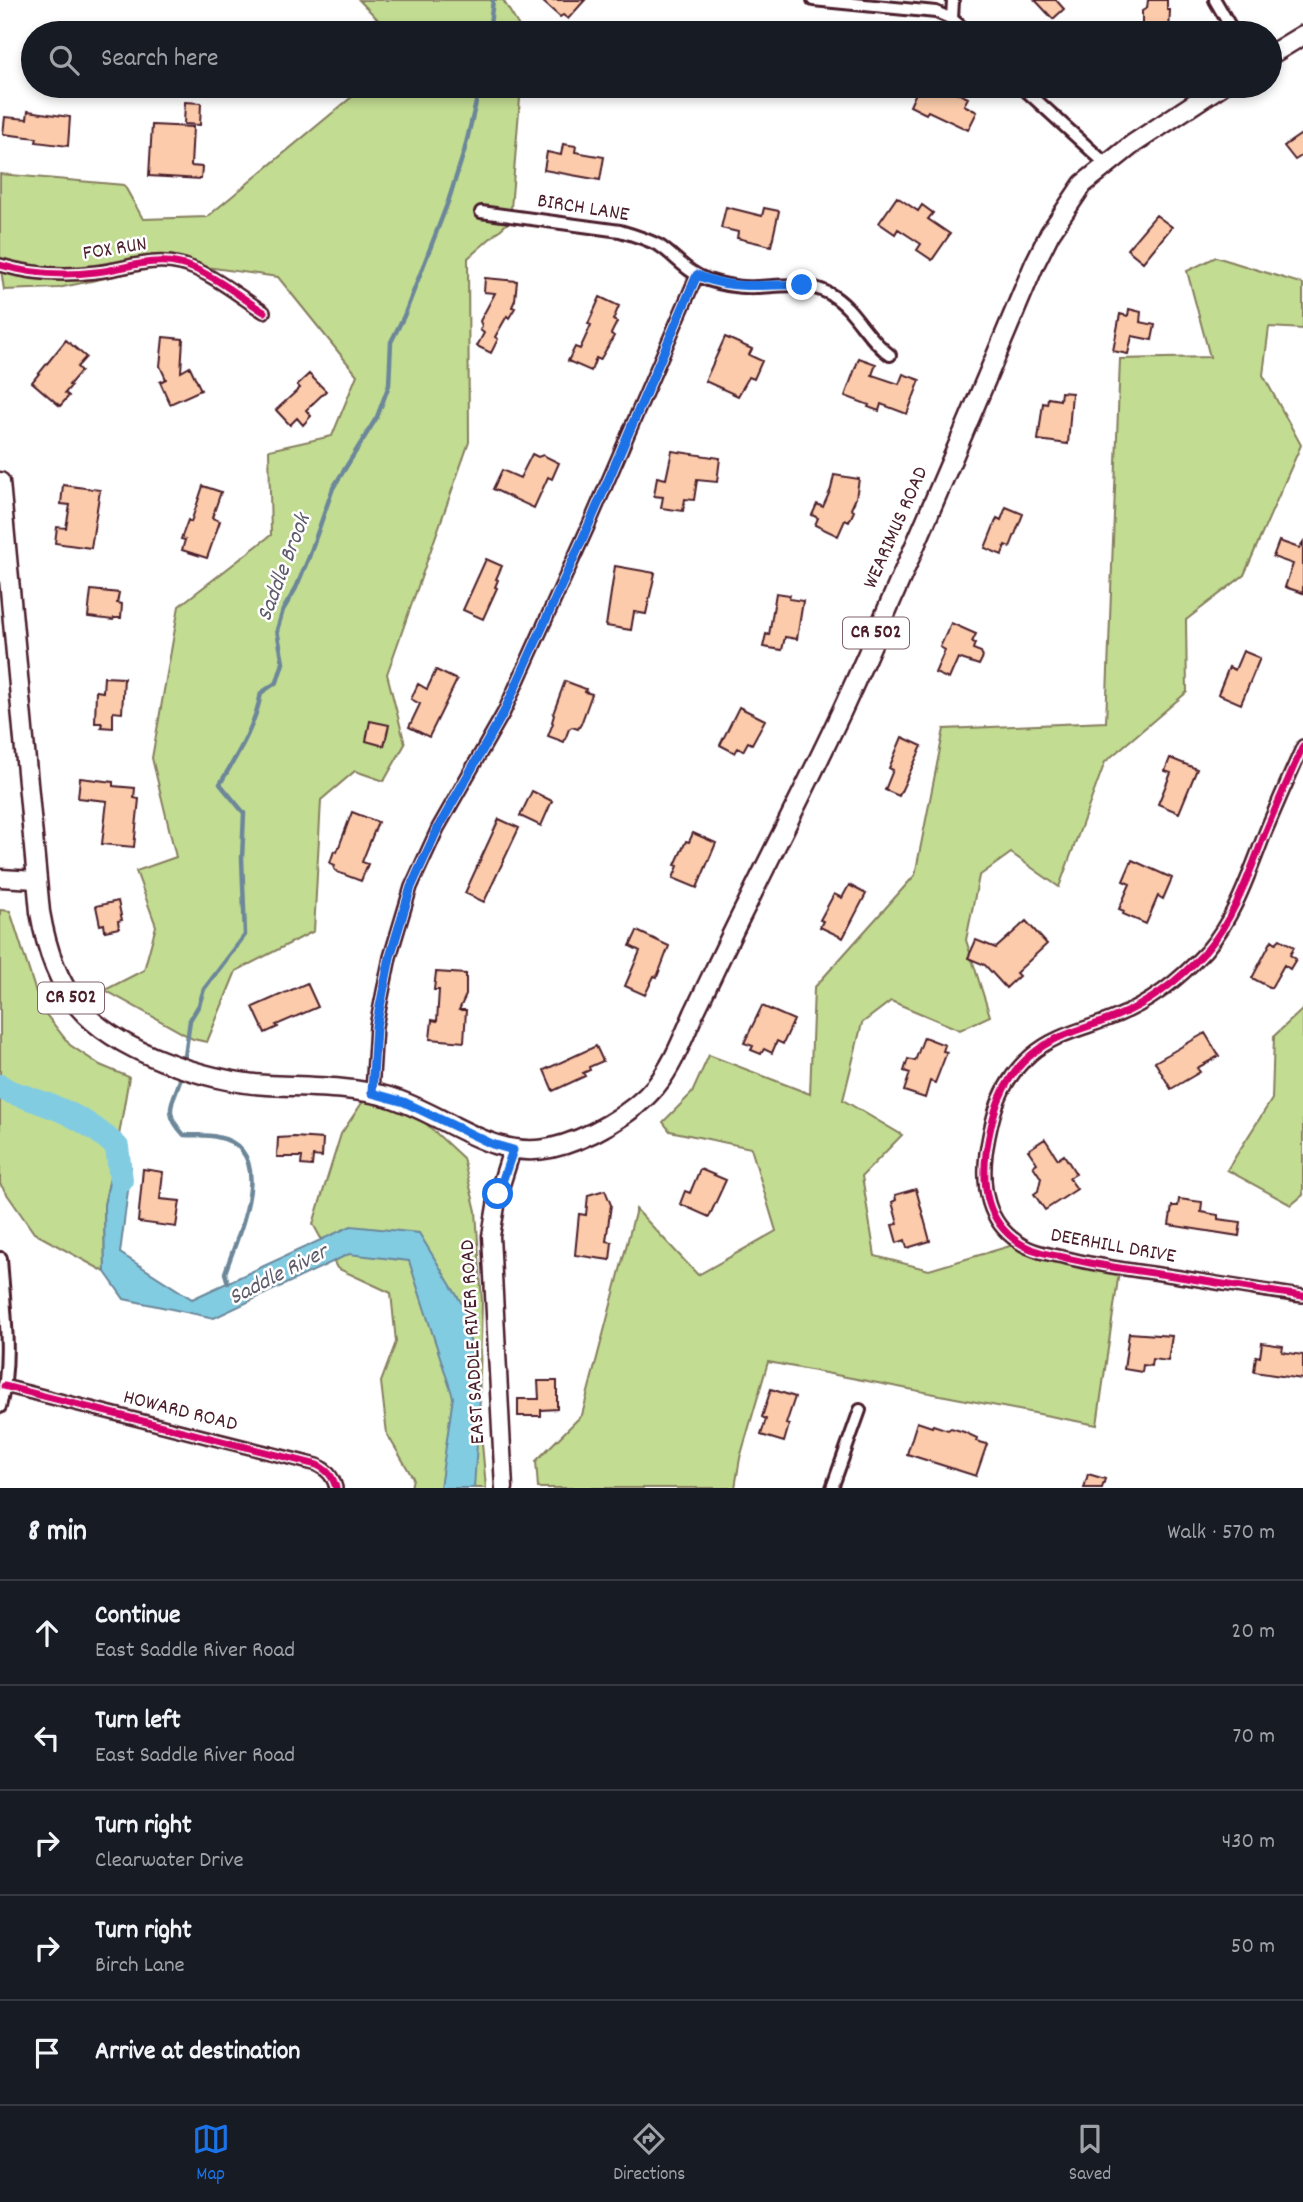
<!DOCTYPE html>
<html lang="en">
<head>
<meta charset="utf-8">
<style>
  body { margin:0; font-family:Dekko,sans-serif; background:#20242c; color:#f1f3f6 }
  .stop { position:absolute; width:21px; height:21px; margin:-16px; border:5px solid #1a73e8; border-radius:50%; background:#fff }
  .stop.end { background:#1a73e8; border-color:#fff; box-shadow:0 2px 7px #0008 }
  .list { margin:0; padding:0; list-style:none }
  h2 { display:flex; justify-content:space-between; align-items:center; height:91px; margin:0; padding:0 28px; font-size:30px }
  h2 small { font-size:23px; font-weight:400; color:#9ea1a6 }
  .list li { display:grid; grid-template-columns:46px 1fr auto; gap:21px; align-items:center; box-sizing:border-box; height:105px; padding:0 28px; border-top:2px solid #363941 }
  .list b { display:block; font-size:26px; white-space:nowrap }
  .list p { margin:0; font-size:23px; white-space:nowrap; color:#9ea1a6 }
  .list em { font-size:23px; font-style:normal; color:#9ea1a6 }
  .icon { flex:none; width:38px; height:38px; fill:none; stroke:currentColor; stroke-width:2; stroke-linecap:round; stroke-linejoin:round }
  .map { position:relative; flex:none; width:1303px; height:1488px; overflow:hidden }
  .search { position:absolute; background:#171b24; box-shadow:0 4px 10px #0003; left:21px; right:21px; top:21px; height:77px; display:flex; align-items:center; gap:18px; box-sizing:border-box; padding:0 24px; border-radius:38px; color:#9ea1a6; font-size:26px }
  .sheet { height:616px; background:#171b24 }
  nav { display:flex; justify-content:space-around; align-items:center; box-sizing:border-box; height:98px; border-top:2px solid #363941; background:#171b24; font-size:19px; color:#9ea1a6 }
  nav a { display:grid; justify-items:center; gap:4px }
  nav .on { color:#1a73e8 }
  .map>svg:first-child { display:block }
  .green { fill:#c2dc92; stroke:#867e5e; stroke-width:2 }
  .water { fill:#82cce2; stroke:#6c8799; stroke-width:2 }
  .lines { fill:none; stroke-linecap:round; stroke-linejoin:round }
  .stream { stroke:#6c8799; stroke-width:4.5 }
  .river { stroke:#82cce2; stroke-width:24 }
  .building { fill:#fbcbab; stroke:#4a1f2b; stroke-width:2 }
  .street-casing { stroke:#4a1f2b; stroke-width:16 }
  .secondary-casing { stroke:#4a1f2b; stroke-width:21 }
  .primary-casing { stroke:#4a1f2b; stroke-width:23 }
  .street { stroke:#fff; stroke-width:10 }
  .secondary { stroke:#fff; stroke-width:16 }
  .primary { stroke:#fff; stroke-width:18 }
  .cycleway-casing { stroke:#fff; stroke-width:11 }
  .cycleway { stroke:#d6006c; stroke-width:7 }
  .route { stroke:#1a73e8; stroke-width:9 }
  .labels { text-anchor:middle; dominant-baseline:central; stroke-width:5; stroke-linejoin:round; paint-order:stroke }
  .shield { fill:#fff; stroke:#80626b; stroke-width:2 }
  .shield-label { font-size:19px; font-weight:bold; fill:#4a1f2b }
  .street-label { font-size:21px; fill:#4a1f2b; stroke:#fff }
  .water-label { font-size:23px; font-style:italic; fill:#5e5c6b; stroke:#fff }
</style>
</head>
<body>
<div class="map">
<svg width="1303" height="1488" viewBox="0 0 1303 1488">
  <rect width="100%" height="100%" fill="#fff"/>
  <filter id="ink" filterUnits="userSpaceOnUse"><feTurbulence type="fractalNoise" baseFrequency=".0143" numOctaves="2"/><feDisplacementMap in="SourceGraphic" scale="14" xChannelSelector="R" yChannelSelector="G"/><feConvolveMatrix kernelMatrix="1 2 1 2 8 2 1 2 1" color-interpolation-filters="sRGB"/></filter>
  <g filter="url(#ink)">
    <!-- green -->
    <path class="green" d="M359,0H503L523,33H391Z
      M365,86H521L510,221L468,258L469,442L387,674L405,744L384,781L355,771L321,800L314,931L236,971L207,1042L193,1039L105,990L144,970L156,926L136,871L176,857L152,758L179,606L271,535L269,450L332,436L357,375L278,277L177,263L58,288L4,290L0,263V174L124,185L143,219L207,217Z
      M1216,257L1303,284V329L1269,327L1263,375L1301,445L1244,575L1186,620L1187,692L1105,762L1059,887L1011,853L979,876L966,940L990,1016L960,1030L891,1001L862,1023L843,1100L902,1135L862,1176L875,1256L929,1270L1020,1243L1120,1265L1097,1425L768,1362L740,1458L735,1488H538L536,1461L582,1415L636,1209L698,1275L776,1231L751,1148L670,1131L663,1122L692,1093L709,1055L810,1094L814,988L915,875L944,729L1106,722L1120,359L1210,357L1187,271Z
      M0,910L10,911L41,1008L70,1045L100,1065L129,1077L117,1147L104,1205L105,1272L34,1233L0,1184Z
      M1303,1009V1195L1291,1205L1227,1170L1272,1099L1274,1036Z
      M366,1097L420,1118L463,1158L476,1211L482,1302L479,1409L486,1488H411L413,1478L387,1434L381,1382L396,1342L391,1293L337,1268L313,1224L341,1134Z"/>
    <!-- water -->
    <path class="water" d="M117,1147L131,1167L120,1253L192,1299L351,1226L419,1233L464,1307L480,1398L474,1488H440L453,1397L409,1261L349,1254L214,1318L124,1299L105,1272L104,1205Z"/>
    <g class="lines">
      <!-- stream -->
      <path class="stream" d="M489,33L493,0
        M184,1064L190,1020L199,1005L204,989L245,935L242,858L244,813L220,784C237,755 255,727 261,693L277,682L283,663L277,630L283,610L296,588L309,557L333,488L377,417L389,385L391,342L404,316L448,202L464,152L480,86
        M182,1073C175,1102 160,1109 184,1135C195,1136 206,1134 217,1137C280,1149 237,1236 225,1273L228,1283"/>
      <!-- river -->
      <path class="river" d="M0,1086L8,1091C52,1106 82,1114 117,1147L121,1180"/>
    </g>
    <!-- building -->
    <path class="building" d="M541,0H585L568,19L563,15L560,17Z
      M1035,0H1056L1064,9L1053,19Z
      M1148,0H1167V10H1170L1169,33H1132L1142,25V11L1147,8Z
      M919,86H943L968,98L964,105L977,112L968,130L928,111L926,114L910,106Z
      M185,102L201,103L200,125L184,124Z
      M28,111L70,117L68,146L36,142L37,138L3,134L5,117L27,119Z
      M152,125L193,127L191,166L202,167L201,179L149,176Z
      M1303,133V155L1295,160L1284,146Z
      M563,144L576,146L575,152L604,157L600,180L544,170L547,152L561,155Z
      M897,197L918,211L922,205L933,213L928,219L950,234L932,260L917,250L921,244L898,229L895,234L879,223Z
      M726,207L762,216L764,208L779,211L771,246L737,238L738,232L721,228Z
      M1156,215L1172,227L1143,262L1127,249Z
      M485,278L517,281L515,300L512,307L515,308L509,318L507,316L495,337L498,339L491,353L477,346L484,333L480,330L482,326L480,321L495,293L484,292Z
      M600,297L619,306L613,320L617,322L611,334L614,336L600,360L596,358L591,371L568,361L575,347L580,349L591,325L588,324Z
      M1129,309L1141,312L1140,322L1155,325L1152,340L1132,336L1128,354L1113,351L1120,314L1128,316Z
      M163,337L183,339L181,372L190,367L201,390L170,404L160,382L166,379L160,366Z
      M725,337L752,349L749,355L762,361L754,379L749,377L738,396L705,381Z
      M66,340L86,357L77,367L81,371L69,385L71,386L65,393L69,396L60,406L32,382Z
      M859,358L876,364L872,375L899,384L903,374L920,380L907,414L881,404L879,411L868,407L869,405L845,396Z
      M309,374L326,391L306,410L311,416L303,425L297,418L290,425L276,410L300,388L297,385Z
      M1061,392L1072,393L1068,444L1038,440L1043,403L1047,404L1048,398L1060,400Z
      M672,451L720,458L717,482L697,480L694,500L685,499L683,511L661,508L663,497L654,496L657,477L666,479Z
      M532,454L538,457L543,455L559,463L552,479L548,477L534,508L493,489L502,470L520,478Z
      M834,475L859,479L856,498L851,509L854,511L849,522L845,520L838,536L815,525L818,518L812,515L817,504L823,507L831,489Z
      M63,485L100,490L91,548L55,543L57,527L66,528L70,505L61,504Z
      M203,486L221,492L212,518L220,521L207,558L182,550L185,540L181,539L188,520L191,522Z
      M1006,507L1023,514L1010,547L1005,545L1002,555L985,548L997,518L1001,520Z
      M1279,541L1299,548L1303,542V593L1285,587L1293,564L1273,557Z
      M486,559L502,566L496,579L498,580L495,587L497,588L483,619L463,610Z
      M615,566L655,573L646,614L634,612L631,630L606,626Z
      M91,590L119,593L117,603L122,604L121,618H114L113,620L88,617Z
      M776,593L790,595L789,599L803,601L797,639L785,637L782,650L763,647L766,634L769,635Z
      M951,623L976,634L972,642L975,643L973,649L981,652L983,657L979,665L958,658L949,679L935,673L945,650L940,647Z
      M1243,651L1260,658L1241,704L1218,694L1229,667L1235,670Z
      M436,670L457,680L429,737L409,727L420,704L411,699L418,684L427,689Z
      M104,677L124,678L122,713L113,712V728L101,727L102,723H95L96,691L103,692Z
      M565,681L586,689L585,692L592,694L581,724L578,729L572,727L569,729L564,742L548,736L553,723L552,722L554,715L553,714Z
      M739,707L765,720L752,744L748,742L743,751L738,748L735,753L720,745Z
      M370,721L389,725L384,746L366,741Z
      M902,737L922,746L899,796L885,790L893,770L889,768Z
      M1170,758L1197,769L1179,813L1158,804L1171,773L1165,771Z
      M80,778L113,782V786L135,788L134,798L139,799L134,847L102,844L107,801L78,798Z
      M532,791L552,801L541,826L520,816Z
      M352,812L378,822L362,862L368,864L361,881L337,872L334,869L335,865L330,863L334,851L337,852Z
      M499,819L519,828L484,902L465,893Z
      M693,833L716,843L697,888L673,878L678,866L675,865L686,841L689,842Z
      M1132,860L1172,878L1163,899L1158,896L1146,924L1123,914L1124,911L1119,909L1130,884L1123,881Z
      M849,885L866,894L843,938L820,927L823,921L820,920L834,894L842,898Z
      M118,901L122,920L118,921L119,928L105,931L104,924L100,925L96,906Z
      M1026,921L1047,944L1016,973L1019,976L1006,988L985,965L968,958L976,940L996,948Z
      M637,931L669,946L657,977L654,976L645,995L625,986L640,951L630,946Z
      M1280,939L1294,947L1290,955L1296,959L1290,969L1284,965L1271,988L1252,978L1272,940L1276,943Z
      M436,972L466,974V995L459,1010H466L464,1042L430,1039L432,1020L437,1021L439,990H434Z
      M307,983L318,1007L276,1025L278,1027L265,1033L253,1007Z
      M762,1006L794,1020L783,1044L777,1041L772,1053L764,1049L761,1054L751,1050L753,1046L744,1043Z
      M1205,1033L1219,1056L1197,1068L1200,1072L1171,1089L1155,1062Z
      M924,1037L945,1045L943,1051L947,1052L935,1083L930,1081L925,1098L904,1091L910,1073L904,1071L908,1059L915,1061Z
      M596,1046L603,1061L589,1067L590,1070L583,1073L585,1076L553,1091L544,1070Z
      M294,1137L323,1139L322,1157L313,1156L312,1166L301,1165L302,1157H277L278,1138Z
      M1045,1139L1058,1159L1064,1155L1076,1174L1069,1178L1077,1189L1045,1210L1034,1194L1038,1191L1041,1178L1033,1166L1037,1163L1028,1150Z
      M143,1169L163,1172L160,1199L180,1201L176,1227L138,1222Z
      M700,1169L726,1180L709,1217L680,1204L685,1191L690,1193Z
      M916,1189L930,1241L907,1248L905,1240L897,1243L892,1225L898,1224L892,1202L896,1200L895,1195Z
      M605,1190L611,1205L606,1241L612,1242L610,1260L575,1255L579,1214L586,1215L588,1195Z
      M1179,1199L1202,1202L1201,1212L1218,1215V1219L1241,1222L1239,1236L1169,1225L1172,1206H1178Z
      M1129,1333L1172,1336L1168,1361L1152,1359L1151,1366L1143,1365L1142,1372L1124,1369Z
      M1262,1343L1283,1346L1282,1352L1303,1355V1379L1254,1372L1256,1356L1260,1357Z
      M538,1381H557V1409L541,1410V1416H518V1399H539Z
      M771,1389L795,1397L786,1424L789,1425L784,1442L761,1435L766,1419L762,1417Z
      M917,1422L932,1427L933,1425L948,1430L951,1428L964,1432L977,1438L976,1441L987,1444L976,1476L907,1454Z
      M1088,1474L1105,1479L1102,1488H1084Z"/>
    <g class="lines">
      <defs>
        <path id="street" d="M813,0L936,12L952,19L969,33
          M1215,0L1234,33
          M952,19L953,0
          M1021,86L1106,164
          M481,212L620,231C634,235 647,239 660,246C676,257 689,274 708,280C723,285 740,288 756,287C782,286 806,281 830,294C856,309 865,337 890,355
          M0,265C31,274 64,276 96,272C125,269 151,257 180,264C208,270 240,297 264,312
          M1303,746C1290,775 1277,804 1265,833C1249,874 1235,917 1206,951C1181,978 1152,1002 1117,1016C1087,1029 1056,1033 1031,1055C1000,1081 992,1115 986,1153C982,1188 987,1221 1018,1242C1031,1251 1047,1254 1063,1257C1097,1266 1132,1270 1167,1275C1212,1282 1258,1290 1303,1296
          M372,1093L376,1026L390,957L411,887L438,828L504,712L591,520L697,275
          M4,1386L317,1465C327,1470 333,1476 336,1488
          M0,1407C13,1359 4,1307 1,1258
          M832,1488L860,1410"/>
        <path id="secondary" d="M0,878L36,880
          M504,1488L491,1236L498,1194L512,1150"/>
        <path id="primary" d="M1270,55L1303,35
          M0,482L40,912C54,994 86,1031 163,1061C197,1074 230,1083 267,1085C308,1087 350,1086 389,1097C444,1113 491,1161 551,1148C587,1140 633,1114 656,1086C673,1065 683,1038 694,1013C712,976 729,939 748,902C781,835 815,769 846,702C912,557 973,410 1035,263L1050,233L1083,184L1133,144L1221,86"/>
      </defs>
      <!-- street casing -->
      <use href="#street" class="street-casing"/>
      <!-- secondary casing -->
      <use href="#secondary" class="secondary-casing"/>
      <!-- primary casing -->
      <use href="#primary" class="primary-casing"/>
      <!-- street -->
      <use href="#street" class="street"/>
      <!-- secondary -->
      <use href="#secondary" class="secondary"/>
      <!-- primary -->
      <use href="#primary" class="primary"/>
      <defs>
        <path id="cycleway" d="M0,265C31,274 64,276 96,272C125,269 151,257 180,264C208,270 240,297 264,312
          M1303,746C1290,775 1277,804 1265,833C1249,874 1235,917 1206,951C1181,978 1152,1002 1117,1016C1087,1029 1056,1033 1031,1055C1000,1081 992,1115 986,1153C982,1188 987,1221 1018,1242C1031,1251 1047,1254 1063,1257C1097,1266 1132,1270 1167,1275C1212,1282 1258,1290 1303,1296
          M372,1093L376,1026L390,957L411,887L438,828L504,712L591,520L697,275
          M4,1386L317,1465C327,1470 333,1476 336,1488"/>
      </defs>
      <!-- cycleway casing -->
      <use href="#cycleway" class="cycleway-casing"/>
      <!-- cycleway -->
      <use href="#cycleway" class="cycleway"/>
    </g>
  </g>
  <g class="lines" filter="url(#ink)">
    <!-- route -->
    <path class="route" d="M498,1194L513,1150L492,1144L404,1102L372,1093L376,1027L390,957L411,887L438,828L504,712L591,520L697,275C736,292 763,283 802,285"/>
  </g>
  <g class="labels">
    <!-- shield labels -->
    <g class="shield">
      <rect x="843" y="617.5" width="66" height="31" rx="5"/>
      <rect x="38" y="982.5" width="66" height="31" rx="5"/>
    </g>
    <g class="shield-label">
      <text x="876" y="633">CR 502</text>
      <text x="71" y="998">CR 502</text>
    </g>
    <!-- street labels -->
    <g class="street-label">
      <text transform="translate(583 209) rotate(9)">BIRCH LANE</text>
      <text transform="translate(115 250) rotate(-9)">FOX RUN</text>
      <text transform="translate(897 528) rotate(-66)">WEARIMUS ROAD</text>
      <text transform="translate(1113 1247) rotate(10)">DEERHILL DRIVE</text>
      <text transform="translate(474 1342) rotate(-93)">EAST SADDLE RIVER ROAD</text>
      <text transform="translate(180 1412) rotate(14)">HOWARD ROAD</text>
    </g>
    <!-- water labels -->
    <g class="water-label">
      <text transform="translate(285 568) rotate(-69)">Saddle Brook</text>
      <text transform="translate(279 1276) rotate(-27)">Saddle River</text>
    </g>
  </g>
</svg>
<div class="stop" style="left:498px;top:1194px"></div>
<div class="stop end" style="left:802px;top:285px"></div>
<div class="search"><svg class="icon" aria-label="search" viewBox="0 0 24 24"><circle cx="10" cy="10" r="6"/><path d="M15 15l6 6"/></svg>Search here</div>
</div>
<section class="sheet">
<h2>8 min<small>Walk · 570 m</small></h2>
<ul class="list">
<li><svg class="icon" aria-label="ahead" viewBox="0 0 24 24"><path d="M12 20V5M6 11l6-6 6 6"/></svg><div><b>Continue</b><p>East Saddle River Road</p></div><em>20 m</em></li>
<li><svg class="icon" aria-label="left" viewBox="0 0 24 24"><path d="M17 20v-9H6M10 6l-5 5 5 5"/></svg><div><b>Turn left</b><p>East Saddle River Road</p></div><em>70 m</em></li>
<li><svg class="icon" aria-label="right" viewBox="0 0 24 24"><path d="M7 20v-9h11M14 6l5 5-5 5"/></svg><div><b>Turn right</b><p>Clearwater Drive</p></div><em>430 m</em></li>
<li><svg class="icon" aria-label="right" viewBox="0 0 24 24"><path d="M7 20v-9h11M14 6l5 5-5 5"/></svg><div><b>Turn right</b><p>Birch Lane</p></div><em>50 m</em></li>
<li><svg class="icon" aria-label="arrive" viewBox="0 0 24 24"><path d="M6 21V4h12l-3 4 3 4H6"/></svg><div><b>Arrive at destination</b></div></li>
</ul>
</section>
<nav>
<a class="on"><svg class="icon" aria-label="map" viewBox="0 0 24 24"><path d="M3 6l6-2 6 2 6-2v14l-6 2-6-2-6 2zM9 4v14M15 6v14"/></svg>Map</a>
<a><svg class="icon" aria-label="directions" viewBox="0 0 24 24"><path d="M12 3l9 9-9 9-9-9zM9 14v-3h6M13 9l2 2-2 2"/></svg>Directions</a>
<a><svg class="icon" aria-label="saved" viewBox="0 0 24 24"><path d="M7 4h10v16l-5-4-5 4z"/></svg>Saved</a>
</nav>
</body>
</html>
